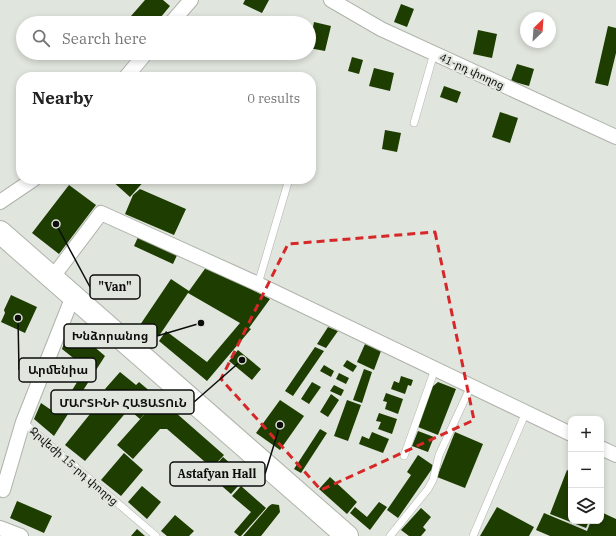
<!DOCTYPE html>
<html lang="en">
<head>
<meta charset="utf-8">
<style>
  body { margin:0; font-family:"IBM Plex Serif","Noto Sans Armenian",serif; background:#f2f2f2; color:#222 }
  .controls { position:absolute; right:12px; bottom:12px; display:grid; overflow:hidden; border-radius:8px; box-shadow:0 2px 6px #0003 }
  .controls button { width:36px; height:36px; display:grid; place-items:center; padding:0; border:0; border-bottom:1px solid #e0e0e0; background:#fff; color:#222; font:20px sans-serif }
  .compass { position:absolute; left:520px; top:12px; width:36px; height:36px; border-radius:50%; background:#fff; box-shadow:0 2px 6px #0003; rotate:25deg }
  .list { margin:0; padding:0; list-style:none }
  h2 { display:flex; justify-content:space-between; align-items:center; height:52px; margin:0; padding:0 16px; font-size:17px }
  h2 small { font-size:13px; font-weight:400; color:#767676 }
  .icon { flex:none; width:22px; height:22px; fill:none; stroke:currentColor; stroke-width:2; stroke-linecap:round; stroke-linejoin:round }
  .map { position:relative; flex:none; width:616px; height:536px; overflow:hidden }
  .search { position:absolute; background:#fff; box-shadow:0 2px 6px #0003; left:16px; top:16px; width:300px; height:44px; display:flex; align-items:center; gap:10px; box-sizing:border-box; padding:0 14px; border-radius:22px; color:#767676; font-size:15px }
  .panel { position:absolute; background:#fff; box-shadow:0 2px 6px #0003; left:16px; top:72px; width:300px; height:112px; border-radius:16px }
  .map>svg:first-child { display:block }
  .building { fill:#1e3d00 }
  .lines { fill:none; stroke-linecap:round; stroke-linejoin:round }
  .service-casing { stroke:#aeb3ab; stroke-width:8 }
  .minor-casing { stroke:#aeb3ab; stroke-width:16 }
  .primary-casing { stroke:#aeb3ab; stroke-width:24 }
  .service { stroke:#fff; stroke-width:7 }
  .minor { stroke:#fff; stroke-width:14 }
  .primary { stroke:#fff; stroke-width:22 }
  .marked { fill:none; stroke:#d62828; stroke-width:3; stroke-dasharray:8 5; stroke-linejoin:round }
  .labels { text-anchor:middle; dominant-baseline:central; stroke-width:4; stroke-linejoin:round; paint-order:stroke }
  .street-label { font-size:11px; fill:#0d0e0c; stroke:#e0e5dd }
  .leader { fill:none; stroke:#0d0e0c; stroke-width:1.5 }
  .callout-dot { fill:#0d0e0c; stroke:#e0e5dd; stroke-width:1.5 }
  .callout { fill:#e0e5dd; stroke:#0d0e0c; stroke-width:1.5 }
  .callout-label { font-size:12px; text-anchor:middle; font-weight:bold; fill:#0d0e0c }
</style>
</head>
<body>
<div class="map">
<svg width="616" height="536" viewBox="0 0 616 536">
  <rect width="100%" height="100%" fill="#e0e5dd"/>
  <!-- building -->
  <path class="building" d="M145,0H163L170,6L156,23H140L131,16Z
    M245,0H269L262,13L243,4Z
    M401,4L414,9L407,27L394,22Z
    M216,16L229,23H213Z
    M314,22L331,26L325,51L309,48Z
    M608,26L616,28V53L608,86L595,83Z
    M478,30L497,34L492,58L473,54Z
    M352,57L363,60L359,74L348,71Z
    M517,64L534,69L529,86L511,81Z
    M374,68L394,73L390,91L369,86Z
    M444,86L461,92L457,103L440,97Z
    M500,112L518,118L510,143L492,137Z
    M385,130L401,133L397,152L382,149Z
    M110,179H146L130,197Z
    M69,185L96,205L59,254L32,233Z
    M140,189L186,209L174,235L125,214L133,195Z
    M139,235L178,253L173,264L134,246Z
    M207,266L270,299L249,328L251,329L207,381L159,341L166,331L207,362L240,323L188,293L159,336L140,325L171,279L189,291Z
    M11,295L37,307L25,333L1,322L5,313L4,310Z
    M70,326L105,356L54,436L34,419L41,403L57,414L86,368L62,349Z
    M328,327L338,331L326,348L317,344Z
    M365,344L381,351L374,370L357,362Z
    M315,347L324,351L293,396L285,391Z
    M238,350L261,369L252,380L229,361Z
    M347,360L357,366L353,372L343,366Z
    M324,365L334,371L331,377L320,371Z
    M364,369L372,372L362,403L353,400Z
    M120,372L136,385L139,382L158,398L140,419L105,389Z
    M339,373L349,378L346,384L336,379Z
    M401,376L413,380L411,386L408,385L405,394L391,389L394,381L399,383Z
    M312,382L321,387L309,404L301,399Z
    M438,382L456,389L438,435L418,427L432,387Z
    M334,385L344,390L341,396L330,391Z
    M107,393L128,410L85,461L65,445Z
    M386,393L403,399L398,414L385,409L387,402L383,401Z
    M331,394L339,400L328,417L320,412Z
    M159,398L224,455L212,468L167,429H160L133,459L117,445Z
    M280,400L304,416L280,450L256,433Z
    M347,400L361,405L348,441L334,436Z
    M379,413L397,419L392,434L378,429L381,422L376,421Z
    M320,429L327,433L301,473L294,469Z
    M418,431L434,437L428,452L412,446Z
    M372,432L389,439L383,453L359,444L362,436L369,439Z
    M455,432L483,444L465,488L437,477Z
    M124,453L143,470L121,496L101,480Z
    M418,455L434,466L398,518L387,510L411,475L407,472Z
    M223,457L246,477L231,494L208,474Z
    M567,470L571,472V521H589L586,528L550,514Z
    M330,477L357,502L347,514L319,489Z
    M142,486L161,502L147,519L128,502Z
    M241,486L266,508L241,536H239L234,532L251,512L232,496Z
    M17,501L52,516L44,533L10,518Z
    M379,502L387,507L370,530L350,513L355,507L367,517Z
    M272,504L279,505L280,512L261,536H243L269,506Z
    M497,507L534,527L529,536H480Z
    M421,508L431,517L423,527L426,530L421,536H409L401,530Z
    M601,512L616,519V536H550L536,530L544,513L587,531L591,521H601Z
    M175,515L194,531L189,536H167L161,531Z
    M137,529L145,536H131Z"/>
  <g class="lines">
    <defs>
      <path id="service" d="M414,123L434,53
        M258,284L289,179
        M23,422L156,536
        M404,456L435,369
        M390,536L428,489L433,480L439,455L471,386
        M473,536L526,412"/>
      <path id="minor" d="M331,0L381,29L616,137
        M171,23L191,0
        M126,77L146,53
        M0,202L34,179
        M52,278L101,213L258,284L571,434
        M601,448L616,455
        M3,490L23,422L73,296
        M0,528L21,536"/>
      <path id="primary" d="M0,232L347,536"/>
    </defs>
    <!-- service casing -->
    <use href="#service" class="service-casing"/>
    <!-- minor casing -->
    <use href="#minor" class="minor-casing"/>
    <!-- primary casing -->
    <use href="#primary" class="primary-casing"/>
    <!-- service -->
    <use href="#service" class="service"/>
    <!-- minor -->
    <use href="#minor" class="minor"/>
    <!-- primary -->
    <use href="#primary" class="primary"/>
  </g>
  <!-- marked area -->
  <path class="marked" d="M435,232L474,420L321,490L221,379L288,244Z"/>
  <g class="labels">
    <!-- street labels -->
    <g class="street-label">
      <text transform="translate(472 71) rotate(25)">41-րդ փողոց</text>
      <text transform="translate(74 466) rotate(41)">Ջրվեժի 15-րդ փողոց</text>
    </g>
  </g>
  <!-- callouts -->
  <path class="leader" d="M56 224L90 287M201 323L157 336M18 318L19 370M242 360L194 402M280 425L265 474"/>
  <g class="callout-dot">
    <circle cx="56" cy="224" r="4"/>
    <circle cx="201" cy="323" r="4"/>
    <circle cx="18" cy="318" r="4"/>
    <circle cx="242" cy="360" r="4"/>
    <circle cx="280" cy="425" r="4"/>
  </g>
  <g class="callout">
    <rect x="90" y="275" width="50" height="24" rx="4"/>
    <rect x="64" y="324" width="93" height="24" rx="4"/>
    <rect x="19" y="358" width="77" height="24" rx="4"/>
    <rect x="51" y="390" width="143" height="24" rx="4"/>
    <rect x="170" y="462" width="95" height="24" rx="4"/>
  </g>
  <g class="callout-label">
    <text x="115" y="291">"Van"</text>
    <text x="110" y="340">Խնձորանոց</text>
    <text x="58" y="374">Արմենիա</text>
    <text x="123" y="407">ՄԱՐՏԻՆԻ ՀԱՑԱՏՈւՆ</text>
    <text x="217" y="478">Astafyan Hall</text>
  </g>
</svg>
<div class="controls">
<button>+</button>
<button>−</button>
<button><svg class="icon" aria-label="layers" viewBox="0 0 24 24"><path d="M12 4l9 5-9 5-9-5zM3 14l9 5 9-5"/></svg></button>
</div>
<svg class="compass" viewBox="-18 -18 36 36"><path d="M0-13l5 13h-10z" fill="#e53935"/><path d="M0 13l5-13h-10z" fill="#767676"/></svg>
<div class="search"><svg class="icon" aria-label="search" viewBox="0 0 24 24"><circle cx="10" cy="10" r="6"/><path d="M15 15l6 6"/></svg>Search here</div>
<section class="panel">
<h2>Nearby<small>0 results</small></h2>
<ul class="list">
</ul>
</section>
</div>
</body>
</html>
